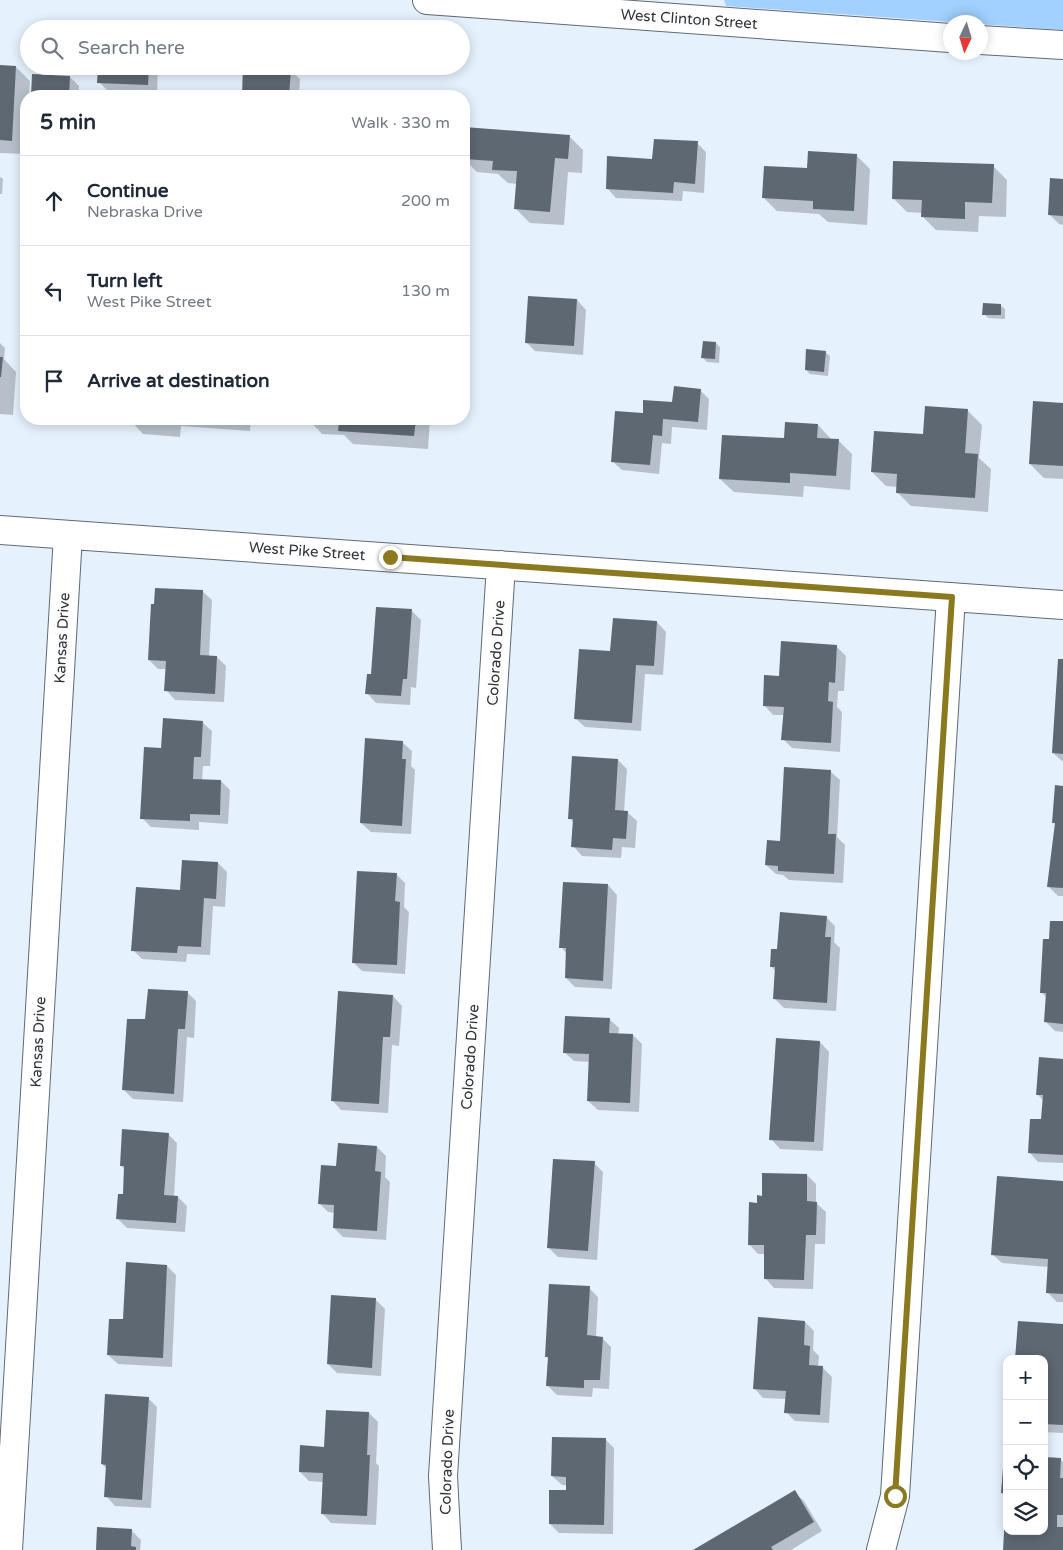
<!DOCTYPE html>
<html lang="en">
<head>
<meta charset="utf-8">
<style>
  body { margin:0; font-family:"Varela Round",sans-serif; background:#f2f2f3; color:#1f2937 }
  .controls { position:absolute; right:15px; bottom:15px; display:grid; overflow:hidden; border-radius:10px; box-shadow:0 2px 12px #0003 }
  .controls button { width:45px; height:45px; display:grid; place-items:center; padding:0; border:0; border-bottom:1px solid #e0e1e3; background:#fff; color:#1f2937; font:25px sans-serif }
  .compass { position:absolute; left:943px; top:15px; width:45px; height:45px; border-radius:50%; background:#fff; box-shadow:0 2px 12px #0003; rotate:184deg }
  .stop { position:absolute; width:15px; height:15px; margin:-11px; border:4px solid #8a791e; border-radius:50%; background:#fff }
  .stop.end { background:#8a791e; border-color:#fff; box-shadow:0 1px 5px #0008 }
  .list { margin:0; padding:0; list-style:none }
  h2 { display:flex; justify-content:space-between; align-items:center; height:65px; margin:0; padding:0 20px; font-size:21px }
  h2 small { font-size:16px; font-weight:400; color:#747a83 }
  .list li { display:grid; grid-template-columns:32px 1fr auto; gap:15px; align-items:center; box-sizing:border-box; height:90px; padding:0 20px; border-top:1px solid #e0e1e3 }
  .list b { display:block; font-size:19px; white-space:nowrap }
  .list p { margin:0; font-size:16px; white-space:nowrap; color:#747a83 }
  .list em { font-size:16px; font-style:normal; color:#747a83 }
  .icon { flex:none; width:28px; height:28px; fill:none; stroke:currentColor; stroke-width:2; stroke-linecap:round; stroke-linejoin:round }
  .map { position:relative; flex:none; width:1063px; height:1550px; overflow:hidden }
  .search { position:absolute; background:#fff; box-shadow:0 2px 12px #0003; left:20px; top:20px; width:450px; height:55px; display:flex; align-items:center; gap:12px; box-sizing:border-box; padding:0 18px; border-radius:28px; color:#747a83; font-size:19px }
  .panel { position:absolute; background:#fff; box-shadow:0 2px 12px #0003; left:20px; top:90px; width:450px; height:335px; border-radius:20px }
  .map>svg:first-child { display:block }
  .green { fill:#a2d1ff }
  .shadow { fill:#0003 }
  .building { fill:#5e6872 }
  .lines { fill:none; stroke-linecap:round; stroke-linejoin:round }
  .minor-casing { stroke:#606a75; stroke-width:30 }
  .minor { stroke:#fff; stroke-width:28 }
  .route { stroke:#8a791e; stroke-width:6 }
  .labels { text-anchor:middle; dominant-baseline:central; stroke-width:5; stroke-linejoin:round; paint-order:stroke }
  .street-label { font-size:15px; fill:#303439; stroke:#fdfdfd }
</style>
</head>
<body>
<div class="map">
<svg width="1063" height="1550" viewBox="0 0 1063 1550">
  <rect width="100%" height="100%" fill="#e5f1fd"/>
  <!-- green -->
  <path class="green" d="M724,0H1063V30L726,6Z"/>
  <!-- shadow -->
  <path class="shadow" d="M0,66L16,67L30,81L29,96H26L25,154L0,153Z
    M99,66H158L157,93L108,91L99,82Z
    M245,67L290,70L300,79L299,96H243Z
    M33,75L70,77L79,86L78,96H32Z
    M465,128L570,137L583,150L582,173L568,172L564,225L530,223L516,209L517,184L508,183L498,174L477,172L464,159Z
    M697,143L706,152L704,193L683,191L682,201L616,198L607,188L653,160Z
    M856,155L870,169L867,225L828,222L819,214L777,211L763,197L808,169Z
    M993,166L1007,180L1006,217L979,216L978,232L936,230L922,216L923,213L907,212L893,198Z
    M0,177L3,179L2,194H0Z
    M1063,180V225L1059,224L1050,215Z
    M577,300L586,310L583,355L535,351L526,342Z
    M1000,305L1005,309V319L988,318L984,314Z
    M0,343L5,348L4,359L16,372L13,415L0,414Z
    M716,343L720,347L719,363L707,362L703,358Z
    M825,352L830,356L828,376L810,374L806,370Z
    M700,390L709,399L707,430L672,427L671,444L662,443L659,474L622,470L612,461L644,415Z
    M1063,404V479L1044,478L1030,464Z
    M968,411L982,425L979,458L991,469L988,512L911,506L897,492L898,487L886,486L872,472L924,436Z
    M129,419H251L250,431L181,426L180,437L143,434Z
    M308,419H430L428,449L353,444L344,435L322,434Z
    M818,425L832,440H838L852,454L850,490L804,486L803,497L734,492L720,479L785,440Z
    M202,591L212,600L209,656L217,657L226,666L224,702L175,700L166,690L167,669H158L149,660Z
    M412,611L421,620L416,688L411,687L410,705L376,703L367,693L372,676Z
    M657,622L666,632L663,675L645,674L641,731L585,727L575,718L612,653Z
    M836,646L846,656L844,691H838L837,707L842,712L840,752L792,748L783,739L784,715H773L764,705L780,678Z
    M1063,660V762L1053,753Z
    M202,722L212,731L210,766H203L202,781H221L230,790L228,824L199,822V830L151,827L142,818L162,750Z
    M402,742L412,751L411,766L415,770L411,834L371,832L361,823Z
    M618,760L627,769L624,812H627L637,821L635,848L622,847L621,858L582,856L573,846L574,823L569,818Z
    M830,771L840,780L837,837L845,845L843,883L789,880L783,875L776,874L766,865Z
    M1063,787V896H1058L1048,886L1056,825L1053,822Z
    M183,861L218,863L227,872L225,907L213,906L210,955L187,954L186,962L142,959L133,950L182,892Z
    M396,874L405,883L404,907L409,912L405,974L362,971L353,962Z
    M564,883L608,885L617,895L612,989L575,987L566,978L567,954L561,947Z
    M826,917L835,926L834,942L840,948L836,1011L784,1008L774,998L776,972L771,966L778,950Z
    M1063,923V1032L1055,1031L1046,1022L1047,998L1041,992L1050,940Z
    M187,992L196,1001L194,1038L187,1037L183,1102L133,1099L124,1090L147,1021Z
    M393,996L402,1006L399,1046L392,1045L388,1113L341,1110L332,1100Z
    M609,1019L619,1028L618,1035H633L642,1044L639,1112L598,1110L588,1101L590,1062L574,1061L564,1052Z
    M820,1042L829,1052L823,1151L780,1149L771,1139Z
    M1063,1060V1163L1038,1162L1029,1152L1042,1121L1044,1101L1037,1094Z
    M168,1134L177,1143L174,1197H178L187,1206L185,1232L127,1228L117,1218L124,1195L126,1170L121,1166Z
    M377,1147L386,1156L385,1177L390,1182L386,1240L343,1237L334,1228L335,1213L328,1212L319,1203L338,1167Z
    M594,1163L603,1172L597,1260L558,1257L549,1248Z
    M807,1175L816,1184V1203L826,1212L825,1244H815L813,1289L774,1288L765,1278V1254H758L749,1244L758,1204L763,1197Z
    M1063,1182V1302H1057L1047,1292L1049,1267L1002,1263L992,1254Z
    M167,1266L176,1275L172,1367L118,1364L108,1355L124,1320Z
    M589,1288L598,1297L596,1337L602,1338L611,1347L609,1389L593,1388L592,1397L557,1395L548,1386L549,1359L546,1356Z
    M375,1299L385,1309L381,1376L337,1373L328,1364Z
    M805,1322L814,1331L813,1350L819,1356L818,1367H822L832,1377L829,1423L795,1421L786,1412V1399L763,1398L754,1388Z
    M1063,1326V1433L1044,1432V1359Z
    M148,1398L157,1407L151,1508L115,1506L106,1496L107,1469L102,1464Z
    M369,1413L378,1422L376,1463L379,1466L376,1525L331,1523L322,1513L323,1482L309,1481L300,1472Z
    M605,1439L614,1448L613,1534L559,1533L550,1524L567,1492V1485H562L552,1476Z
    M1060,1459L1063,1462V1550H1004L1007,1511V1531H1044Z
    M794,1492L804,1501L822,1531L791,1550H695Z
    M131,1530L141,1540L140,1550H97Z"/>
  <!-- building -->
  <path class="building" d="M0,65L16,66L12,141L0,140Z
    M98,66H149L148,85L97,83Z
    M243,66L291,69L289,96H242Z
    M32,74L70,76L69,96H31Z
    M464,127L570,135L568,159L555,158L550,212L514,209L517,171L492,170L493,161L464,159Z
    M654,139L698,141L695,184L674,182L673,193L606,189L607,156L652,159Z
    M808,151L857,154L854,211L813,209V201L762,198L764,166L807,168Z
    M893,161L994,164L992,203L965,202V219L921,217L922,200L892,199Z
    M1050,178L1063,179V216L1048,215Z
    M528,296L577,299L574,346L525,343Z
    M983,303L1001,304V315H982Z
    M703,341L716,342L715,359L701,358Z
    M806,349L826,351L824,372L805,370Z
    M0,357H3L1,377H0Z
    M674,386L701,389L698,422L663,419L662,436L653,435L650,465L611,462L615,411L643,413V400L672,402Z
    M1033,401L1063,403V466L1029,464Z
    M925,406L968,409L965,453L978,454L975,498L896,493L897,474L871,472L874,431L923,434Z
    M128,419H167V423L128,421Z
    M306,419H416L414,436L338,431L339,422Z
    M785,422L818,424L817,438L839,439L836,476L790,473V483L719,479L722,435L784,438Z
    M155,588L203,590L200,655L217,656L215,694L164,691L166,661L148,660L151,604H154Z
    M376,607L412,609L407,679H403L401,696L365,694L367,674H371Z
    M613,618L657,621L654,666L636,665L632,723L574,719L579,649L610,651Z
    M781,641L837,645L835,683L829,682L828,701L833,702L831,743L781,740L784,707L763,706L764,675L779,676Z
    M1058,659H1063V754L1052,753Z
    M163,718L203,721L201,757H194L193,779L221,780L220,815L190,814V821L140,819L144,747L161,748Z
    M365,738L403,741L402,759H406L402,826L360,823Z
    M572,756L618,759L615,810L628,811L626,839L613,838L612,850L571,847L573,819H568Z
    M784,767L831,770L828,834H836L834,874L778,871V866L765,865L767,840L780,841Z
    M1055,785L1063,786V888L1047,887L1055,823H1052Z
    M182,860L218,862L216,899L204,898L201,947L178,946L177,953L131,951L136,887L180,890Z
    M357,871L397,873L395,901L400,902L397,965L352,963Z
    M563,882L608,884L603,981L565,978L566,948H559Z
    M780,912L827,916L825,937H831L827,1003L773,999L775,967H770L771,949H777Z
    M1050,921H1063V1024L1044,1022L1046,993H1040L1043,939H1049Z
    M148,989L188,991L185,1029H178L174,1094L122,1090L127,1019H145Z
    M338,991L393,995L390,1037H383L379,1104L331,1101Z
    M565,1016L610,1018L609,1033L633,1034L630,1103L587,1101L589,1054L563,1053Z
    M776,1038L820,1041L814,1142L769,1140Z
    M1039,1057L1063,1059V1155L1028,1153L1030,1119H1041L1043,1095H1036Z
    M122,1129L169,1133L164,1195L178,1196L176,1223L116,1219L118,1194H123L124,1166H120Z
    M338,1143L377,1146L375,1171L381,1172L377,1231L333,1228L334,1205L318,1204L321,1165L336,1166Z
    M553,1159L595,1161L588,1251L547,1248Z
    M762,1173L807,1174V1201L817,1202L816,1235H806L804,1280L764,1279V1245H748L749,1202L757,1203V1195L762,1196Z
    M997,1176L1063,1181V1294L1046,1293L1048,1259L991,1255Z
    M126,1262L167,1265L163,1358L107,1355L109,1319H123Z
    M549,1284L590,1286L587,1335L603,1337L600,1380H584V1388L546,1386L548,1357H545Z
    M331,1295L376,1298L372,1368L327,1364Z
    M758,1317L805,1321L804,1345L810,1346L809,1365L823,1366L820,1415L784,1413L786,1391L753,1389Z
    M1018,1321L1063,1324V1425L1044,1424V1359H1015Z
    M105,1394L149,1397L142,1500L104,1497L106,1465L101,1464Z
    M326,1410L369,1412L367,1455H370L367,1516L321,1514L323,1473L299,1472L300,1445L324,1447Z
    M552,1437L606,1438L604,1525L549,1524V1490H566V1477L551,1476Z
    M1004,1455H1007V1494L1001,1493Z
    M1044,1457L1061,1458L1060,1478H1063V1515H1057V1527H1063V1550H1003L1005,1515L1007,1531H1044Z
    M795,1490L814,1522L771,1547L773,1550H693Z
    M97,1527L132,1529L131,1546L136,1547V1550H96Z"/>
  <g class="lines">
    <defs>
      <path id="minor" d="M427,0L950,38
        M980,40L1063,45
        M0,530L1063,605
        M8,1550L68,535
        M447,1550L443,1476L501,565
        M881,1550L895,1496L951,597"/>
    </defs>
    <!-- minor casing -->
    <use href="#minor" class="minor-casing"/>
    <!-- minor -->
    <use href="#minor" class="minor"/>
  </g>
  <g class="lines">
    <!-- route -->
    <path class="route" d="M390,557L952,597L895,1496"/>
  </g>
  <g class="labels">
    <!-- street labels -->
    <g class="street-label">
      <text transform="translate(689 19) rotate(4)">West Clinton Street</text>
      <text transform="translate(307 551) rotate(4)">West Pike Street</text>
      <text transform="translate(62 638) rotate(-87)">Kansas Drive</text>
      <text transform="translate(496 653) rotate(-86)">Colorado Drive</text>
      <text transform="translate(38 1042) rotate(-87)">Kansas Drive</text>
      <text transform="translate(470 1057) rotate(-86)">Colorado Drive</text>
      <text transform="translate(447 1462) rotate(-88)">Colorado Drive</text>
    </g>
  </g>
</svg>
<div class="controls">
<button>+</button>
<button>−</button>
<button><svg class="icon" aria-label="locate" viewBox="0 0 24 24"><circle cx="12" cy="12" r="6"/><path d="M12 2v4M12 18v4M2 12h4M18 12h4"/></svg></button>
<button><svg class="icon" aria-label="layers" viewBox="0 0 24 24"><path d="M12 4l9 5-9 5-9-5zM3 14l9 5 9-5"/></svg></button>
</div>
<svg class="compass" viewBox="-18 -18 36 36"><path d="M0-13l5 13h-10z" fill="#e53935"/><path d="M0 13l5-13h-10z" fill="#747a83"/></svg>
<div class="stop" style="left:895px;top:1496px"></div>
<div class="stop end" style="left:390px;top:557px"></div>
<div class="search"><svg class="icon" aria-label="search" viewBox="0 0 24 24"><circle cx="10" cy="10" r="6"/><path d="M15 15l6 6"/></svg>Search here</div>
<section class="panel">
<h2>5 min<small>Walk · 330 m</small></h2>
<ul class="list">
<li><svg class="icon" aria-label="ahead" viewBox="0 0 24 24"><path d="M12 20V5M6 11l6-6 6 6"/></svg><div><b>Continue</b><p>Nebraska Drive</p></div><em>200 m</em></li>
<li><svg class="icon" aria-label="left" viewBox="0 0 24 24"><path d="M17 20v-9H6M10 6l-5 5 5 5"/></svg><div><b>Turn left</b><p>West Pike Street</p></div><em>130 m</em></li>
<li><svg class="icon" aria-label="arrive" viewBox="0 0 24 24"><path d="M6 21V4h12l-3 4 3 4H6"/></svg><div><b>Arrive at destination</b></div></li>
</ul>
</section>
</div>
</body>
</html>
